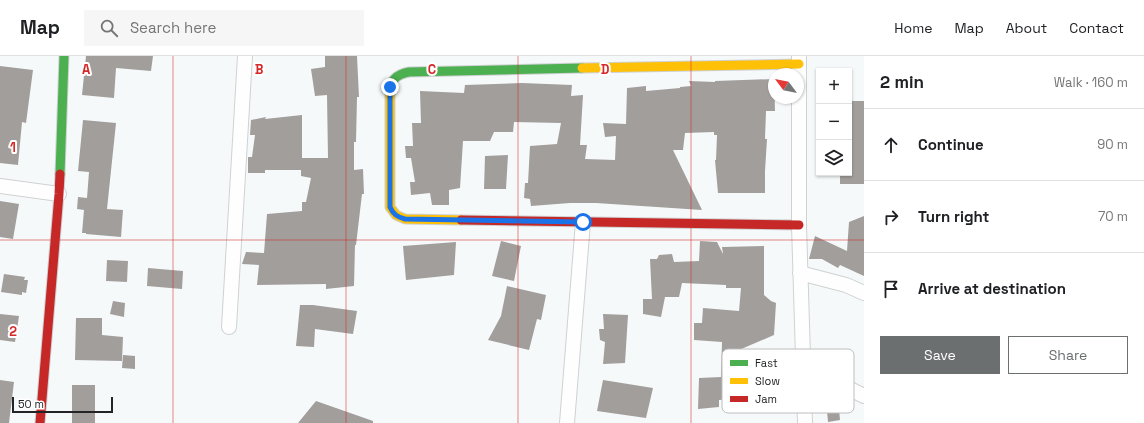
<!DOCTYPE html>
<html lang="en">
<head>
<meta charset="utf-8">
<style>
  body { margin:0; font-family:"Space Grotesk",sans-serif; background:#f6f6f6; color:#202124 }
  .controls { position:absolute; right:12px; top:12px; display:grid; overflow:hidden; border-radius:0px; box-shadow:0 1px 3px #0004 }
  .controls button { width:36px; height:36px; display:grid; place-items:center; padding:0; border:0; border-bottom:1px solid #e0e0e0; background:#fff; color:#202124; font:20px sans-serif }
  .compass { position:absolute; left:768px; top:12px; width:36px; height:36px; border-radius:50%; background:#fff; box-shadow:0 1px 3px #0004; rotate:302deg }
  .scale { position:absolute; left:12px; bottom:10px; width:101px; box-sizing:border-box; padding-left:4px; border:2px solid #222425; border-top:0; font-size:11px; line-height:14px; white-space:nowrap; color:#222425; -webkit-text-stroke:3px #fff; paint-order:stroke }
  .stop { position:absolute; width:12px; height:12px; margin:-9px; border:3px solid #1a73e8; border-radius:50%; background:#fff }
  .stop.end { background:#1a73e8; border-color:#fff; box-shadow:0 1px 4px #0008 }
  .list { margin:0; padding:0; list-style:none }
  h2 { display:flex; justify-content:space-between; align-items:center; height:52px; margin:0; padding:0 16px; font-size:17px }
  h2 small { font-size:13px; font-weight:400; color:#757577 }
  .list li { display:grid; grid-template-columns:26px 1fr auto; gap:12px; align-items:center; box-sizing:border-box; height:72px; padding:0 16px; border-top:1px solid #e0e0e0 }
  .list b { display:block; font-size:15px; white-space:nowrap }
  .list em { font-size:13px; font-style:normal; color:#757577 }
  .actions { display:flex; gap:8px; padding:12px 16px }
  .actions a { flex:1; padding:9px 0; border:1px solid #6c6f70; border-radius:0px; text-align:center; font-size:14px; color:#6c6f70 }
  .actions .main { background:#6c6f70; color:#fff }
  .icon { flex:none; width:22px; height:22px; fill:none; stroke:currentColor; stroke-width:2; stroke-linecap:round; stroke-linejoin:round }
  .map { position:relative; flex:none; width:864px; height:367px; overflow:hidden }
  header { display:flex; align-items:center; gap:24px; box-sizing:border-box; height:56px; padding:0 20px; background:#fff; border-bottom:1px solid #e0e0e0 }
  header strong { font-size:19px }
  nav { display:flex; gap:22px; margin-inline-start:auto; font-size:14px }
  .search { width:280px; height:36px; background:#f6f6f6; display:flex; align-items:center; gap:10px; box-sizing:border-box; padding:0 14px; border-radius:0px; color:#757577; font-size:15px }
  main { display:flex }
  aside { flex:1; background:#fff }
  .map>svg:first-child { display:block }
  .building { fill:#a29e9c }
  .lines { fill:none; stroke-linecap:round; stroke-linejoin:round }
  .street-casing { stroke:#cfd1d2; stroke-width:16 }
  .fast-casing { stroke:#cfd1d2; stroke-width:11 }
  .slow-casing { stroke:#cfd1d2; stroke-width:11 }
  .jam-casing { stroke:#cfd1d2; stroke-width:11 }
  .street { stroke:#fefefe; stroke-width:14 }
  .fast { stroke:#4caf50; stroke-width:9 }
  .slow { stroke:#ffc107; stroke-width:9 }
  .jam { stroke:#c62828; stroke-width:9 }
  .route { stroke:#1a73e8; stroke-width:5 }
  .grid { fill:none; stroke:#d62828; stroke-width:1; stroke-opacity:0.55 }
  .key { fill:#fff; stroke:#bdbdbe; stroke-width:1 }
  .key-label { font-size:11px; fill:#222425 }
  .grid-label { font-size:13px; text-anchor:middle; font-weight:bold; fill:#d62828; stroke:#fff; stroke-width:4; stroke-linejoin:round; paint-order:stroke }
</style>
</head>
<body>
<header>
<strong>Map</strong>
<div class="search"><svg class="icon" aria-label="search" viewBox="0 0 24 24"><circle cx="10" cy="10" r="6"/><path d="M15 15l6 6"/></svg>Search here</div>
<nav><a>Home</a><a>Map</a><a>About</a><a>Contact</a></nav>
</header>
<main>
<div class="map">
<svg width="864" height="367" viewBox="0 0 864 367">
  <rect width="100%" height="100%" fill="#f6f9fa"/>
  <!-- building -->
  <path class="building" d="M86,0H153L151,15L116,12L114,42L82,39Z
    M325,0H357L359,41H357L356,86H354V114L363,113L364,138H362L356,189H355L354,230L326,233V228L257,229L259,209L242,208L246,196L264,197L267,158L302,155V146H306L311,122L301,120V114H265V117H248V101H252L255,79H250L251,64L266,61L265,63L302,59V102H328L327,39L315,40L311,13L325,11Z
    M0,10L33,14L26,67L22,66L18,109L0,107Z
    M774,23L775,55H766L765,83H767L765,115V137H718L715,104H716L717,79H714V76L685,77L683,94H673L702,154L596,147H570L531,150L530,143L524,142L525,127H528L530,90L557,88L561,67L514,66L513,76H494L490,85H463L460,132L449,134V149H432L430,137L411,139L410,126H415L411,102H406L405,90H413L412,67H421L420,35L464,37L465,29L522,27L572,29L571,40L583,39L580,89H587L585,103L615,104L616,80L605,81L603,67L626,68L627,32L646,30V35L680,32V31L691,30L689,25L715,26V25Z
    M849,45H864V128H840V117H849Z
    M83,64L116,67L107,153L123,154L121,181L86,178V177H82L84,154L77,153L78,141L87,142L89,116L78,115Z
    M508,99L506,133H484L485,100Z
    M0,145L19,148L13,183L0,181Z
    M864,160V220L840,209L838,212L822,203H809L815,180L847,195L849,166Z
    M501,185L521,190L514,225L492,220Z
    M700,185L717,186L723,198L722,191L764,190V239L771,245L776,247L774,279L725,300L772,301L771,341L719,344V351L698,353L699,322L721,321L722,286L694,284V267H702L703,252L739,255L741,232H726V229L682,227L679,241H665L661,261L643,258V243H652L650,203H657L659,199L672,198L674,206L699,205Z
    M456,186L454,219L406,224L403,190Z
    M107,204L128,205L127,226L106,225Z
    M148,212L183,215L182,233L147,230Z
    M4,218L25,221L24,224H28L26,237L22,236V239L1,236Z
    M507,230L546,239L541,264L537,263L529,294L488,284L501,260Z
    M113,245L125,247L124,261L110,258Z
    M300,249H313L357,255L353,278L315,273L314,291L296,290Z
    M0,258L19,260L15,286L0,284Z
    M603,258L628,259L625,307L603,308L605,286L600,284L599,273H604Z
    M76,262H102V279L123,281L122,305L75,304Z
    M123,299L135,300V313L122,312Z
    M0,324L14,326L9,367H0Z
    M603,324L653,332L646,362L597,355Z
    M72,329H95V367H72Z
    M838,342L840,364L828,366L826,343Z
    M316,345L373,365V367H298Z"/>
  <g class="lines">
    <defs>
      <path id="street" d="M799,0V169L805,367
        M0,130L59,138
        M800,217L846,229L864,237
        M229,271L245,0
        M803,323L833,326L846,331L864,340
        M567,367L583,166"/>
      <path id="fast" d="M390,34C391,22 399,18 409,16L582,12
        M60,118L64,0"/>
      <path id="slow" d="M582,12L799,8
        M390,34V151L396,159L405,163L461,164"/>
      <path id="jam" d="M461,164L799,169
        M40,367L59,138L60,118"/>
    </defs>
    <!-- street casing -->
    <use href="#street" class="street-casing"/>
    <!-- fast casing -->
    <use href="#fast" class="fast-casing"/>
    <!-- slow casing -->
    <use href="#slow" class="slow-casing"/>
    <!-- jam casing -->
    <use href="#jam" class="jam-casing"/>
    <!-- street -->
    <use href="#street" class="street"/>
    <!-- fast -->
    <use href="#fast" class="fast"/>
    <!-- slow -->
    <use href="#slow" class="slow"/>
    <!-- jam -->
    <use href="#jam" class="jam"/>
  </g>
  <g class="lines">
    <!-- route -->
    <path class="route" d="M390,31V151C393,158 397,161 405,163L583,166"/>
  </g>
  <!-- grid -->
  <path class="grid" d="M173,0V367M346,0V367M518,0V367M691,0V367M0,184H864"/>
  <!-- legend -->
  <rect x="722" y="293" width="132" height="64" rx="6" class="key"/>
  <rect x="730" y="304" width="18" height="6" fill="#4caf50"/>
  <rect x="730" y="322" width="18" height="6" fill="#ffc107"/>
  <rect x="730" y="340" width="18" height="6" fill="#c62828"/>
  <g class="key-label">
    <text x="755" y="311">Fast</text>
    <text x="755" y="329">Slow</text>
    <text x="755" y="347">Jam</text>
  </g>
  <g class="grid-label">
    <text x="86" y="18">A</text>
    <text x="259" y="18">B</text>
    <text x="432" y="18">C</text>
    <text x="605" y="18">D</text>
    <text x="13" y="96">1</text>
    <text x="13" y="280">2</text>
  </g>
</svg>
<div class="controls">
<button>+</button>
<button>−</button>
<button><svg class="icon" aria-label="layers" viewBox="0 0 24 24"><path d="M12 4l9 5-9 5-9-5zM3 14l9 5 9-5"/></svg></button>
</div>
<svg class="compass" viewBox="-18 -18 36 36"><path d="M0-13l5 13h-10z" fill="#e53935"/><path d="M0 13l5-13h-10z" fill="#757577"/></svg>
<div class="scale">50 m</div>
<div class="stop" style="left:583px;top:166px"></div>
<div class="stop end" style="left:390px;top:31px"></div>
</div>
<aside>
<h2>2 min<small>Walk · 160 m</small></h2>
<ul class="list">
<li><svg class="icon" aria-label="ahead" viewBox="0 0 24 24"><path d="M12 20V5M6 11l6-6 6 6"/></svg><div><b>Continue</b></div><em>90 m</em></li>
<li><svg class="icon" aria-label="right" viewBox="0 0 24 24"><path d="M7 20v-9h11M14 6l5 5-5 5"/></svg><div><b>Turn right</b></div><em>70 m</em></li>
<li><svg class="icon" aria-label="arrive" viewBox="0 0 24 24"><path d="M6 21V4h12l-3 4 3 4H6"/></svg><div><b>Arrive at destination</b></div></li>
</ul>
<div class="actions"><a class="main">Save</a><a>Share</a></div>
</aside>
</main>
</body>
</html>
